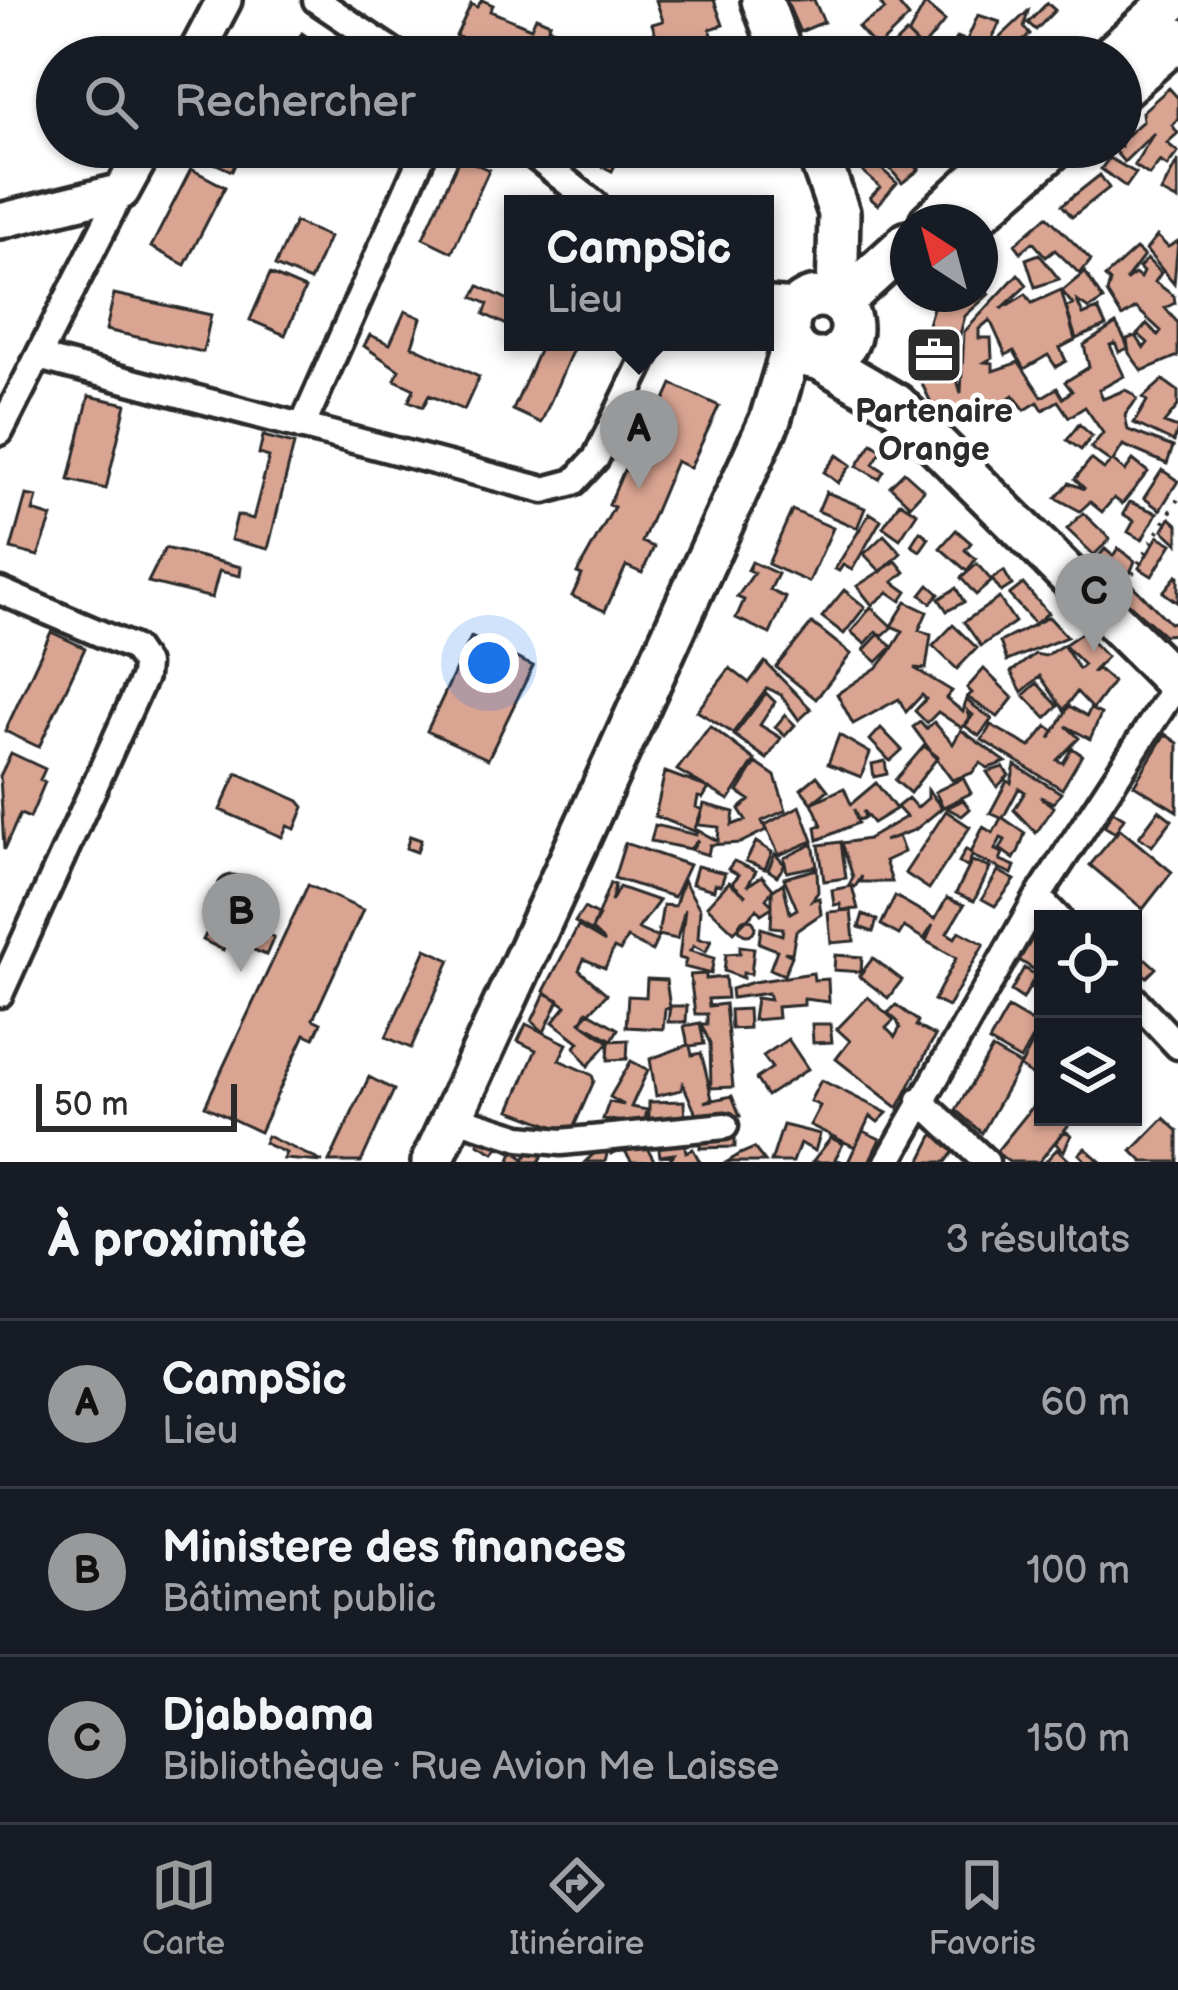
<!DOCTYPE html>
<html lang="fr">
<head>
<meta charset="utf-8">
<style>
  body { margin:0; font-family:"Balsamiq Sans",sans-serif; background:#20242c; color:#f1f3f6 }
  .controls { position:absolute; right:36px; bottom:36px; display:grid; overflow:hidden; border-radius:0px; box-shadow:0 3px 9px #0004 }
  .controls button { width:108px; height:108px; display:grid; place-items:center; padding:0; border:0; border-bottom:3px solid #363941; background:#171b24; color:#f1f3f6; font:60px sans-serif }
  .compass { position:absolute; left:890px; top:204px; width:108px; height:108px; border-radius:50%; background:#171b24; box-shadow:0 3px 9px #0004; rotate:324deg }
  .scale { position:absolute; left:36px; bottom:30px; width:201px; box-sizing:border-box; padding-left:12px; border:6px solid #2b2b2b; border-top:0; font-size:33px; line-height:42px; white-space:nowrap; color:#2b2b2b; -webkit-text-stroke:9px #fff; paint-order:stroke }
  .you { position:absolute; left:489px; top:663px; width:42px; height:42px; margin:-30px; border:9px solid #fff; border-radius:50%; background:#1a73e8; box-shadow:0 0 0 18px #1a73e833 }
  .badge { display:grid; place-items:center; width:78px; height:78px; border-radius:50%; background:#98999b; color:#111; font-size:39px; font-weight:700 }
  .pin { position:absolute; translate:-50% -99px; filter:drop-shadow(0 3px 6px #0008) }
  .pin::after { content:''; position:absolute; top:63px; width:42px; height:36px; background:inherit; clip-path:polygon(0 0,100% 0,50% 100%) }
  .popup { position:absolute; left:504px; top:195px; width:270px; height:156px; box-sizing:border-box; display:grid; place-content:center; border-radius:0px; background:#171b24; filter:drop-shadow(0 3px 9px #0005); font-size:39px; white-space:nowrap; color:#9ea1a6 }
  .popup b { font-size:45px; color:#f1f3f6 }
  .popup::after { content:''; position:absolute; left:50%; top:100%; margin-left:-24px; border:24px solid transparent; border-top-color:#171b24 }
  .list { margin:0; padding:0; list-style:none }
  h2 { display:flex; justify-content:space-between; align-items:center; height:156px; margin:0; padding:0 48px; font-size:51px }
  h2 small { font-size:39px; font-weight:400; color:#9ea1a6 }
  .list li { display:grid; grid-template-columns:78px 1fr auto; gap:36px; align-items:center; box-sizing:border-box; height:168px; padding:0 48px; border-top:3px solid #363941 }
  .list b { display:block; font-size:45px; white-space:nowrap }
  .list p { margin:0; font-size:39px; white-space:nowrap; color:#9ea1a6 }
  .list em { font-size:39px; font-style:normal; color:#9ea1a6 }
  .icon { flex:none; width:66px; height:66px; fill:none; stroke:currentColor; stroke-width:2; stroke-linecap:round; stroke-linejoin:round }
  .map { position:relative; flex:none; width:1178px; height:1162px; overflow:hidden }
  .search { position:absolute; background:#171b24; box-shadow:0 3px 9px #0004; left:36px; right:36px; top:36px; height:132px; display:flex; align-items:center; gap:30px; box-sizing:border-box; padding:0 42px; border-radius:66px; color:#9ea1a6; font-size:45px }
  .sheet { height:660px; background:#171b24 }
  nav { display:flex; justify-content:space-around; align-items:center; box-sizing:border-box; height:168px; border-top:3px solid #363941; background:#171b24; font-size:33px; color:#9ea1a6 }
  nav a { display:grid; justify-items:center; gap:6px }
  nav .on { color:#98999b }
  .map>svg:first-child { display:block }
  .building { fill:#daa492; stroke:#2b2b2b; stroke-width:3 }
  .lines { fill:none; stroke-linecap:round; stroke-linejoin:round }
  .street-casing { stroke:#2b2b2b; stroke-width:33 }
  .secondary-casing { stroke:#2b2b2b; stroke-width:42 }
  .primary-casing { stroke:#2b2b2b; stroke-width:48 }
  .path { stroke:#2b2b2b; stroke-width:4.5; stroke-dasharray:3 9; stroke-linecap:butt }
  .street { stroke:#fff; stroke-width:24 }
  .secondary { stroke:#fff; stroke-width:33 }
  .primary { stroke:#fff; stroke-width:39 }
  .labels { text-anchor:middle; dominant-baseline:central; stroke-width:10; stroke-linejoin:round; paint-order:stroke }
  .poi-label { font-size:33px; font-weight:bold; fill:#2b2b2b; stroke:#fff }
</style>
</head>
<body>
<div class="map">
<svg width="1178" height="1162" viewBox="0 0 1178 1162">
  <rect width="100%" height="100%" fill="#fff"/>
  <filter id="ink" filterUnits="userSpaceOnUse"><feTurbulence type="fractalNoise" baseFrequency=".00833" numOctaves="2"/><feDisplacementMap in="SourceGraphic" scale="24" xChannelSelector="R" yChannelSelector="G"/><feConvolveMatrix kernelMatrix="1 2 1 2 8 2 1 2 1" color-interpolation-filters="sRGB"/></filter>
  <g filter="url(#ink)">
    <!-- building -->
    <path class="building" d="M482,0L493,5L490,11L531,28L536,17L550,23L548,27L580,43L574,57H511L456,36L471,4L477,7Z
      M656,0H714L723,25L710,29L720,57H680L677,51L663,56L652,24L663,21Z
      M786,0H814L824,22L800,32Z
      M887,0H895L909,17L877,48L858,27L885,10L881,5Z
      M1047,3L1055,10L1036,30L1028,23Z
      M925,4L945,21L922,49L908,35Z
      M1028,11L1024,27L1030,34L1017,47L1012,42L1002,52L993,44Z
      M978,15L1000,22L988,48L967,40Z
      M302,33L334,57H285Z
      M906,33L928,54L924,57H908L895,44Z
      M957,37L988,50L985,57L949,55Z
      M1169,88L1178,98V119L1172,125L1178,133L1167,143L1178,152L1167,166L1160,161L1149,175L1134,165L1154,133L1124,162L1112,148L1121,147V140L1143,121L1142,112Z
      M204,147H243L232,171L199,156Z
      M607,147H624L612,171L598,164Z
      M715,147H746L718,157Z
      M875,147H895L886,162L872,153Z
      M910,147H943L920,167L905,152Z
      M904,153L919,170L902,183L888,166Z
      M460,157L489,170L452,252L423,238Z
      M1109,158L1136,173L1126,187L1101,169Z
      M1178,160V201L1161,192Z
      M873,161L897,183L878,205L870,198L880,187L863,172Z
      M191,169L225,187L185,265L151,247Z
      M1100,175L1109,188L1072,217L1062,205Z
      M1047,216L1091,260L1080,274L1055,250L1046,257L1033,242L1021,252L1015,244Z
      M295,222L329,237L310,281L275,266Z
      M1157,236L1168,247L1178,241L1174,284L1146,250Z
      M1136,249L1144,256L1125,281L1135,274L1140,278L1143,272L1139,268L1147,259L1161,273L1155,282L1174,296L1175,303L1165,308L1178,323V356L1142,371L1129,353L1127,339L1136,336L1144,348L1148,343L1138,334L1147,324L1158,335L1161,331L1136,308L1122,317L1107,293L1110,282L1105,277Z
      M1039,254L1059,279L1035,287L1026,259Z
      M1085,272L1103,300L1089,309L1077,301L1083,315L1098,309L1106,326L1076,339L1066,307L1073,305L1062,291Z
      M270,274L305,289L285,335L250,320Z
      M1018,274L1027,285L1001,309L1026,294L1032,303L1061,290L1075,340L1060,348L1066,361L1056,367L1048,355L1024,369L1014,351L1006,355L990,320L979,329V338H991L992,358L985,362L993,363V371L1019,362L1042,397L1057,388L1063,398L1072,391L1065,382L1089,367L1084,345L1116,324L1124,338L1128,348L1119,352L1115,343L1110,345L1124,376L1099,390L1103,399L1125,390L1133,394L1137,399L1125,415L1128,430L1173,447L1167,464L1123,445L1113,461L1125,471L1133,460L1148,472L1122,504L1114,498L1102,512L1090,502L1080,511L1056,498L1069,483L1085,489L1075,479L1091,459L1104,469L1111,462L1091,448L1103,433L1085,407L1069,417L1058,401L1043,410L1038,402L1025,410L1013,395L977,422L971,407L951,423L938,417L920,380L954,370L961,393L964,332Z
      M980,281L989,294L965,316L951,367L917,361L937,294H980Z
      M479,286L513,302L507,325L484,314L488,304L473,297Z
      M114,294L211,315L203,352L106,330Z
      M405,311L421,318L412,346L479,377L464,410L429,395L423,407L409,401L414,389L395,380L399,370L364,346L370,335L390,344Z
      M543,342H576L541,423L513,410Z
      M1163,380L1178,391V406L1164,423L1178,428L1174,442L1134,423L1147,401L1143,398Z
      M672,384L719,406L690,468L676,461L642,542L654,547L642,573L626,566L605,611L572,596L582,575L577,573L614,507L609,505L624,470L633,474L650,436L642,432L656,403L662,406Z
      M89,396L126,404L106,489L69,480Z
      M1079,424L1092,436L1081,450L1067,440Z
      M263,436L294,444L268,549L231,540L237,515L253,519L269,457L259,454Z
      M872,443L882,450L873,464L884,471L879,479L857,466Z
      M837,455L851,465L838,483L824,472Z
      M1162,470L1178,481L1160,510L1144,498Z
      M904,472L924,490L910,505L890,486Z
      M826,492L865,508L857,528L818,511Z
      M26,495L37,497L33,511L52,517L38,556L11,549Z
      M900,502L917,513L900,539L883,527Z
      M1130,502L1157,513L1142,540L1128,532L1134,521L1123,514Z
      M792,510L833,528L809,582L768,564Z
      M870,513L881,520L852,570L843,565L839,571L835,569Z
      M1083,513L1110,539L1094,555L1067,529Z
      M1170,518L1178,525V544L1163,530Z
      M956,530L971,543L965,550L976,559L967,571L940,548Z
      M920,531L929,538L920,551L911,545Z
      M884,535L901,553L881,572L864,554Z
      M1158,536L1172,544L1152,576L1139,568Z
      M165,548L241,567L240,576L219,571L212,598L148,582Z
      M1118,548L1135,561L1130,573L1109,588L1105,577L1100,582L1087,570L1105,549L1113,556Z
      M896,561L905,572L893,582L907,592L901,601L888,592L872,605L857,586Z
      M752,562L778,574L770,590L786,598L770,634L736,618L744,600L737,597L754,573L748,570Z
      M977,564L992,581L976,595L961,578Z
      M1004,571L1012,585L1001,592L992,579Z
      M1177,575L1178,576V603L1163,592Z
      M1130,583L1170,623L1178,621V634L1164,635L1124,600L1120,595Z
      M1023,584L1048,613L1035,624L1009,595Z
      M929,585L939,594L931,603L921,595Z
      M956,588L964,602L947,611L939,599Z
      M844,590L865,607L844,634L822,617Z
      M999,598L1015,622L981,646L964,622Z
      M906,602L927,612L919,630L931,635L926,669L914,668L952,691L946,698L963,712L966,700L992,719L979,736L965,726L973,715L968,711L970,718L962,728L938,712L927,723L915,711L926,699L922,695L906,712L899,699L853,724L837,694L879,666L890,652L903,631L891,626Z
      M871,607L892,627L883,635L876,632L865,644L851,632Z
      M1049,617L1067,637L1007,661L1000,642Z
      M812,623L851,654L816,699L776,667Z
      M953,625L977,648L957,669L933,646Z
      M51,632L85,648L39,747L5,731Z
      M1083,632L1107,657L1092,673L1098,669L1113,682L1093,709L1077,692L1064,710L1040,676L1022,692L1011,672L1035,654L1045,656L1063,645L1079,669L1084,665L1064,645Z
      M879,634L892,647L877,662L864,650Z
      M471,637L533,666L488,759L427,731Z
      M765,662L811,709L799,720L781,695L767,688L733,733L697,711L730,668L749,683Z
      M984,669L1013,698L998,717L967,697L972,693L967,688Z
      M1037,683L1058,706L1046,718L1024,695Z
      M766,693L775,702L760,725L781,738L767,759L734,735Z
      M1069,706L1087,716L1090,709L1101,714L1090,739L1066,726L1079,738L1057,760L1063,763L1072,748L1082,755L1062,789L982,740L991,725L1030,747L1047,726L1054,731L1050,739Z
      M785,715L795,725L785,736L775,727Z
      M920,722L926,729L934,722L953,744L961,730L1006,762L988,768L980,763L972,773L952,780L913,727Z
      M710,726L755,760L729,800L677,770Z
      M881,728L902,750L890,761L870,740Z
      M1165,734L1178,743L1177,811L1134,785Z
      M839,735L870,753L861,777L828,764Z
      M924,746L938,757L910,793L895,780Z
      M11,753L45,769L40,780L45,782L30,818L20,814L4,850L0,776Z
      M885,761L887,774L874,777L872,764Z
      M756,763L775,776L786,810L762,821L766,830L740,843L710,845L708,855L692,850L698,840L690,849L651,841L655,825L696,835L697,830L718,841L719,827L698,825L704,804L734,812L732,825L746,820L739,809L750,800L738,792Z
      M1015,765L1061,793L1054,803L1040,797L1054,807L1036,833L1014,810L1025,792L1019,788L1003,818L1025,833L1019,850L1014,859L1000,849L1005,840L1001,838L995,850L1003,853L1000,860L1015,866L1012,874L972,856L967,867L959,862L966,849L971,853L983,827L993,833L1001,818L990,813L1007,781L1011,783Z
      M1003,767L1009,775L997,787L987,772Z
      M665,772L709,788L703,798L698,797L696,807L702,810L694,831L655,816Z
      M237,773L299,801L304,807L295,829L287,826L282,837L220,810Z
      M817,776L828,790L812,803L801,789Z
      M963,778L971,793L943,807L935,792Z
      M876,783L896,809L873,823L863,811L865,818L858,820L854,809L858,823L818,840L816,827L822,825L812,803L844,788L851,804Z
      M928,790L942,808L915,830L884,841L898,836L904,852L885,861L892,882H860L862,876L855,887L849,885L853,877L842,843L868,839L906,817L897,807L908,798L917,808L928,798Z
      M963,800L970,809L962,816L947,808Z
      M800,806L813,841L779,855L765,825Z
      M1159,810L1172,820L1152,846L1139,837Z
      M946,811L970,827L929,889L905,873Z
      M1113,811L1124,818L1115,833L1104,826Z
      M1120,829L1172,872L1143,909L1090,865Z
      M410,836L421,840L417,852L406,848Z
      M756,842L772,852L765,869L746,861Z
      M841,842L846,878L824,881L819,845Z
      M625,843L689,865L674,897L614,878Z
      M813,844L817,866L787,872L784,858Z
      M775,854L785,865L777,876L768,870Z
      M734,861L756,871L747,886L762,876L773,889L766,899L772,905V891L783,883L790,913L797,909L784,878L817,869L818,892L812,900L819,898L821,914L796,931L792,953L784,952L792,956L784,975L770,969L777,950L759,943L761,928L782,935L783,928L771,927L772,907L761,914L757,909L734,932L707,906L729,882L746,896L732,883L739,875L728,869Z
      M972,861L990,868L974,901L956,893Z
      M697,866L725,873L721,885L715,884L714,890L692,884Z
      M998,871L1015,880L995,906L982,899Z
      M217 890a15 15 0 1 1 30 0a15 15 0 1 1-30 0Z
      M683,880L700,909L698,939L711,940L706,952L694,946L690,951L714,958L711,974L684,967L686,960L679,958L685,909L677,939L658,935L663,905L675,906Z
      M610,883L615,885L611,902L619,887L659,901L638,929L658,938L652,951L627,938L620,951L614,948L605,968L584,959L579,970L607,994L580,1022L609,1042L588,1066L575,1047L579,1042L553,1022L566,1006L544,991L578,926L605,942L592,930Z
      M308,885L363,910L313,1019L321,1023L314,1038L305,1034L260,1132L205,1106Z
      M852,886L858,909L841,910L840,904L834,905L832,890Z
      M895,896L935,919L947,898L964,905L947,933L955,938L959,931L984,944L948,1007L934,1000L956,958L926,941L933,925L924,939L904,927L899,935L881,925Z
      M584,908L599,916L591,931L575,922Z
      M851,910L854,941L831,943L828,912Z
      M863,914L877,920L873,932L859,927Z
      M739 927a8 8 0 1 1 16 0a8 8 0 1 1-16 0Z
      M212,922L242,935L247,925L274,937L266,955L227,939L223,950L203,940Z
      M1033,938L1043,945V975L1019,960Z
      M740,946L754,948L751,974L743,973V978L724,971L726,954L740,953Z
      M426,949L450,960L411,1048L386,1037Z
      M835,955L862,957L861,972L834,970Z
      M873,958L902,980L888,998L859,976Z
      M1146,959L1156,968L1147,977L1137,968Z
      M1024,968L1036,975L1023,999L1011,991Z
      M813,973L814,980L828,979L829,1002L804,999V1005L777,1007L778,1018L753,1020L756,998L770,1000L768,993L732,998L731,989L753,982Z
      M706,974V979L725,977L727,998L708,999L709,1006L725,1004L733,1087L711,1088L710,1043L701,1024H707V1014H695L690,975Z
      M1037,975L1043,978V994L1030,987Z
      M647,979L666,980L670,1008L665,1009L663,1029L626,1027L628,996L646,997Z
      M545,993L559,1000L544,1032L532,1021Z
      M868,997L894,1020L886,1028L895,1037L900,1028L897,1021L888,1013L896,1005L918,1021L916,1026L935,1036L898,1108L836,1059L850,1041L837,1029Z
      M670,1006H687L686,1022H668Z
      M1008,1008L1039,1026L1020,1060L989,1042Z
      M748,1009L749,1028L731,1029L730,1010Z
      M587,1011L618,1029L612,1040L581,1023Z
      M700,1023L704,1044L690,1046L692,1055L701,1053L705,1068L712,1099L704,1102L732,1096L740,1116L699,1121L683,1084L681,1090L656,1096L650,1059L688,1045L684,1026Z
      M526,1024L567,1044L559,1060L592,1075L594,1081L571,1133L510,1110L536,1050L518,1041Z
      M812,1024H830L832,1042L813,1043Z
      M1043,1024V1083L1020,1067Z
      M788,1039L808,1069L767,1096L756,1079L772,1068L763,1056Z
      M628,1040L627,1059L608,1060L609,1041Z
      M992,1049L1020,1065L982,1133L956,1110Z
      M631,1061L648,1070L631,1107L647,1110L644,1125L603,1119L609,1102L624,1105L610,1097Z
      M369,1077L394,1090L361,1162H329Z
      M821,1080L887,1113L878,1122L870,1116L855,1147L810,1125L820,1106L810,1101Z
      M1043,1094V1117H1075L1039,1162H1009L996,1152Z
      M684,1101L685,1123L649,1125V1102Z
      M1164,1118L1178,1131V1162H1143L1132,1151Z
      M783,1125L820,1134L815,1151L800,1143L793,1162H771Z
      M735,1129V1147L700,1148V1130Z
      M682,1131L686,1152L693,1149L700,1162H668L674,1154L660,1156L657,1136Z
      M863,1131L880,1139L869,1162H848Z
      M1065,1131L1071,1135L1064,1151L1055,1143Z
      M935,1132L959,1144L946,1162H920Z
      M267,1136L323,1162L283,1159L286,1153L264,1143Z
      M482,1136L499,1146L494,1153L478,1144Z
      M642,1138L655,1162H632L623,1148L611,1154L607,1146Z
      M831,1138L843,1144L835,1159L843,1162H812Z
      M509,1140L523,1147L519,1155L524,1159L530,1150L542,1156L539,1162H509L513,1153L505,1149Z
      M754,1148L765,1162H727L740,1154Z
      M1085,1148L1101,1162H1087L1079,1154Z
      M599,1149L607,1154L605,1162H585Z
      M1057,1149L1071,1162H1045Z"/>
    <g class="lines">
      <defs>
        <path id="street" d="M316,0L401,57
          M523,147L595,204
          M765,300L801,303
          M765,326L791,340
          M38,357L544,490L574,482L596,458L652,342
          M302,427L426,147
          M0,432L122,191
          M0,591L134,648L145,664L144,677L0,994
          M1038,897L1059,919
          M1133,998L1178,1046
          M920,1100L986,1162
          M453,1117L520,1138L561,1142L725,1126
          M888,1162L1038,897L1177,684"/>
        <path id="secondary" d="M194,57L224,0
          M0,221L122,191L146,147"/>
        <path id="primary" d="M762,0L783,57
          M1110,57L1173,0
          M1121,89L1178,39
          M816,147L839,213L837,301
          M930,222L1012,147
          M969,222L1055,147
          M789 328a31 31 0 1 1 62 0a31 31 0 1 1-62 0Z
          M841,303L908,242
          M819,359L896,404L1178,685
          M432,1162L770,420L793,343"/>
      </defs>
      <!-- street casing -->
      <use href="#street" class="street-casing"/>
      <!-- secondary casing -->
      <use href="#secondary" class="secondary-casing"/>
      <!-- primary casing -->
      <use href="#primary" class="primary-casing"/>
      <!-- path -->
      <path class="path" d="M1126,584L1178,499"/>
      <!-- street -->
      <use href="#street" class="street"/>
      <!-- secondary -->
      <use href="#secondary" class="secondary"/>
      <!-- primary -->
      <use href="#primary" class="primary"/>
    </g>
  </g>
  <!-- icons -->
  <defs>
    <symbol id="office-square" viewBox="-11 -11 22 22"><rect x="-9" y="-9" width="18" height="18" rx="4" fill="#2b2b2b" stroke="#fff"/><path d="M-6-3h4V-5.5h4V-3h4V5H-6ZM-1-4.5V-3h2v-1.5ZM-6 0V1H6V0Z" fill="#fff"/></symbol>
  </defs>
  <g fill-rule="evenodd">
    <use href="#office-square" x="901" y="322" width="66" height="66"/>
  </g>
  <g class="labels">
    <!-- poi labels -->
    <g class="poi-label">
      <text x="934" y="412">Partenaire<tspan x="934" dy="38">Orange</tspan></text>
    </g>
  </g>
</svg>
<div class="controls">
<button><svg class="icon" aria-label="locate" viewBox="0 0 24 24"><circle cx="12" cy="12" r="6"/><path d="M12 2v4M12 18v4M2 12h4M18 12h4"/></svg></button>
<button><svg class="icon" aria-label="layers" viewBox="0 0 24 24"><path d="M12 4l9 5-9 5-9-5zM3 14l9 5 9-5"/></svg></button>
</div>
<svg class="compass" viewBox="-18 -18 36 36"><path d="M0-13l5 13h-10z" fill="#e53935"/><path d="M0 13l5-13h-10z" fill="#9ea1a6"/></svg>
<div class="scale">50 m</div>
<div class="you"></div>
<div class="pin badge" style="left:639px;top:489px">A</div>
<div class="popup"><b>CampSic</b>Lieu</div>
<div class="pin badge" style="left:241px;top:972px">B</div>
<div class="pin badge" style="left:1094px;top:652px">C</div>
<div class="search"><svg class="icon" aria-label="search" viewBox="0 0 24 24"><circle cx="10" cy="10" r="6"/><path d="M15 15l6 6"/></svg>Rechercher</div>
</div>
<section class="sheet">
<h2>À proximité<small>3 résultats</small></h2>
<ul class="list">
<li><span class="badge">A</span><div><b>CampSic</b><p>Lieu</p></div><em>60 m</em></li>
<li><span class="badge">B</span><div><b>Ministere des finances</b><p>Bâtiment public</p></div><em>100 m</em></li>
<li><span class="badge">C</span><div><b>Djabbama</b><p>Bibliothèque · Rue Avion Me Laisse</p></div><em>150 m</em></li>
</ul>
</section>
<nav>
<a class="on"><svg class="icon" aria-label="map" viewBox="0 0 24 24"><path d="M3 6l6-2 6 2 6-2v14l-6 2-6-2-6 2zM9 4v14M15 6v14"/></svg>Carte</a>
<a><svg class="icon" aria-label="directions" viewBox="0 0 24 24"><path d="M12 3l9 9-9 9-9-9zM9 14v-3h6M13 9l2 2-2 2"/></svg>Itinéraire</a>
<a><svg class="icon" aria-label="saved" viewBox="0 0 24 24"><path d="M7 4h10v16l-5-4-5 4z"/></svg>Favoris</a>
</nav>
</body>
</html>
